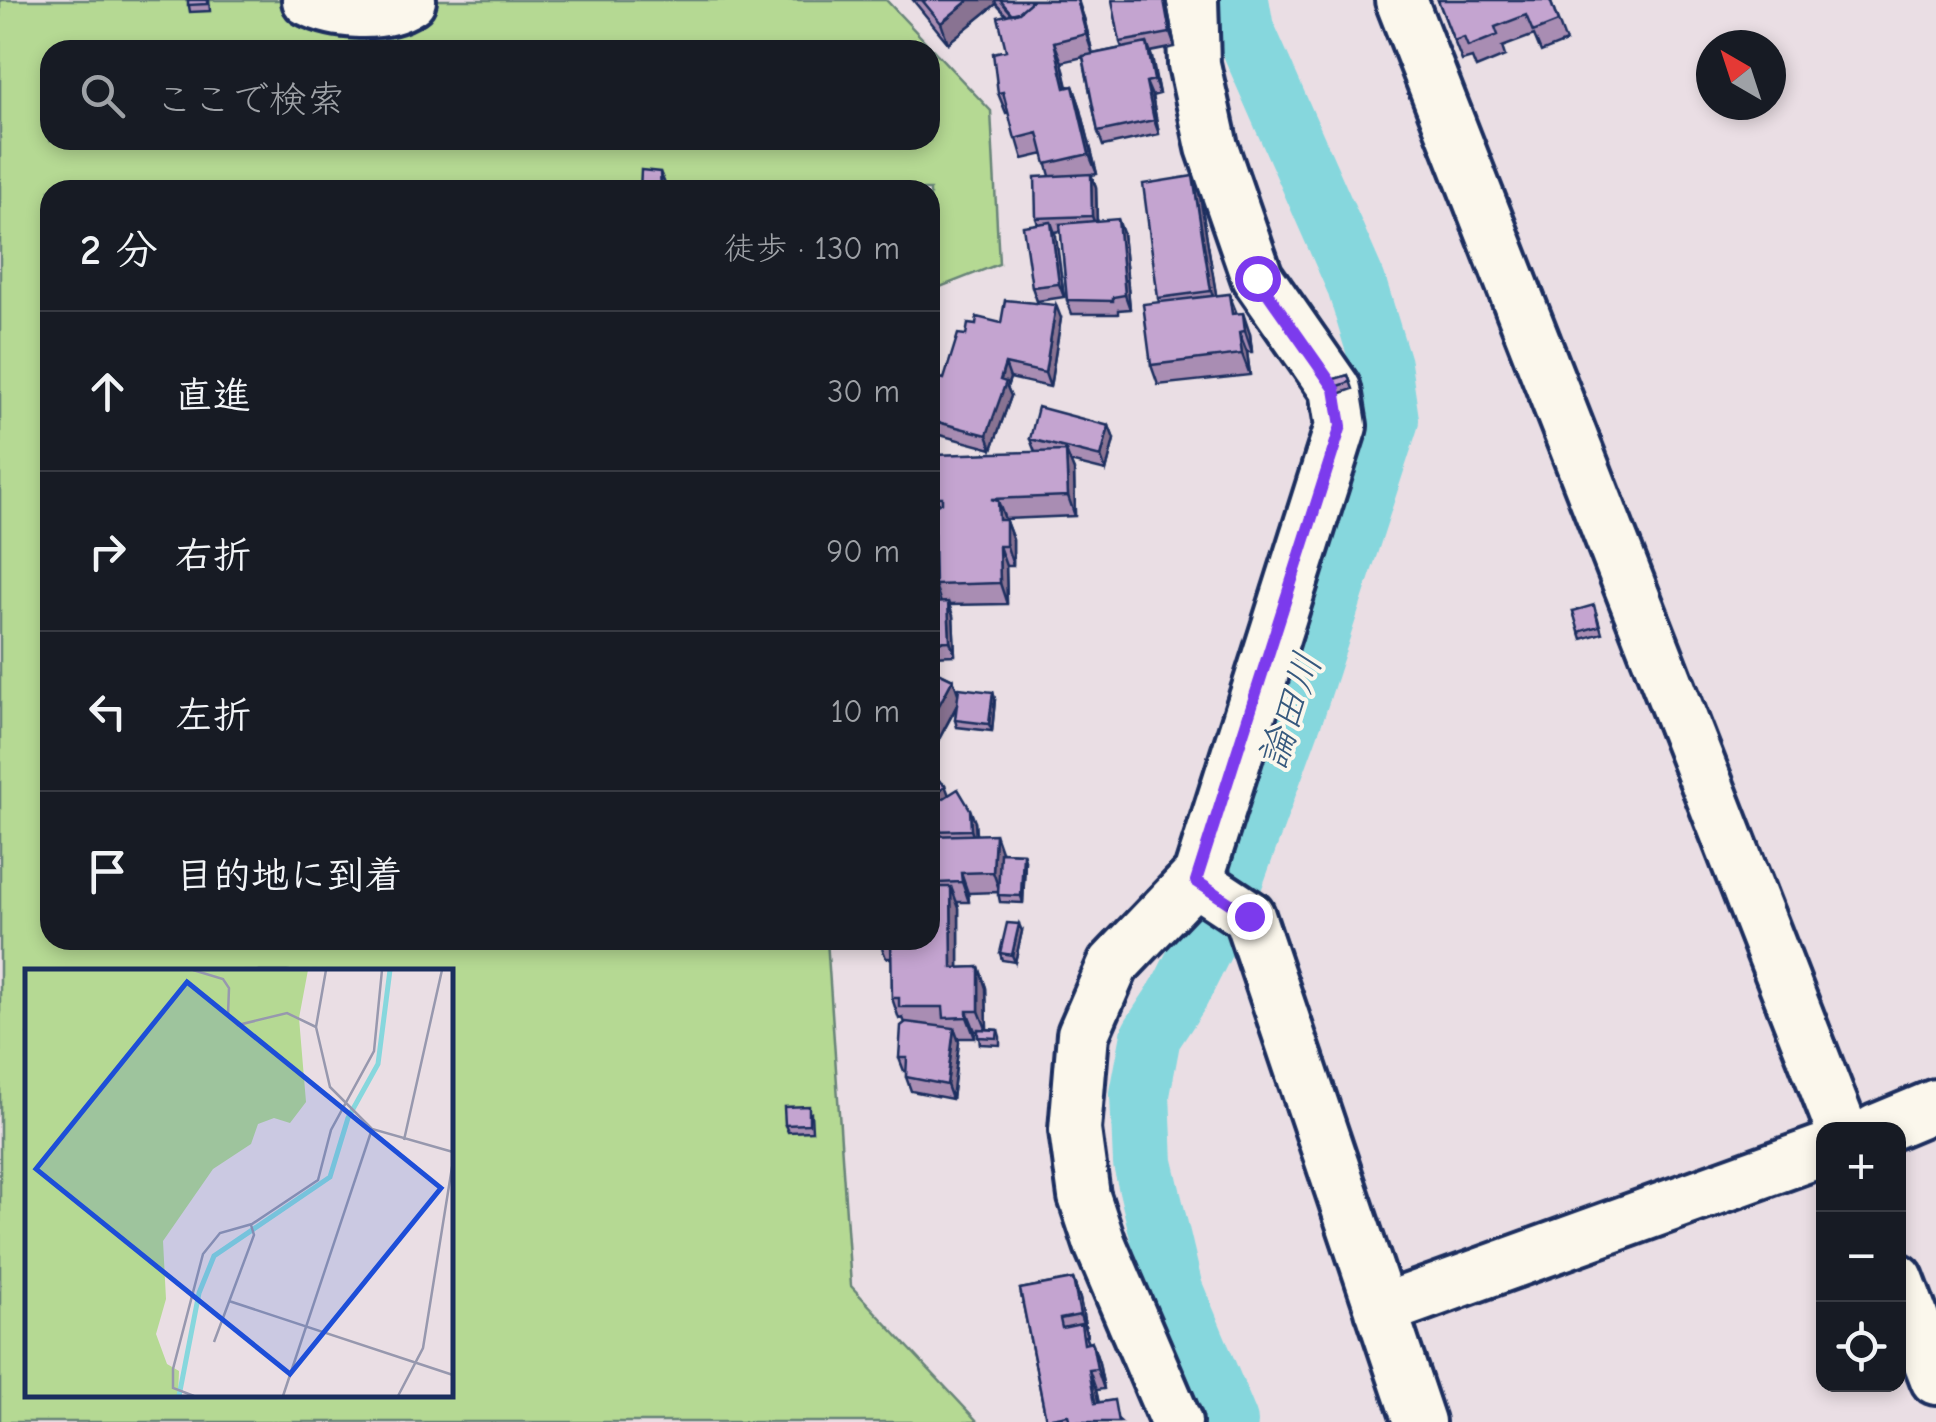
<!DOCTYPE html>
<html lang="ja">
<head>
<meta charset="utf-8">
<style>
  body { margin:0; font-family:"Comic Neue","Klee One",sans-serif; background:#20242c; color:#f1f3f6 }
  .controls { position:absolute; right:30px; bottom:30px; display:grid; overflow:hidden; border-radius:20px; box-shadow:0 5px 15px #0003 }
  .controls button { width:90px; height:90px; display:grid; place-items:center; padding:0; border:0; border-bottom:2px solid #363941; background:#171b24; color:#f1f3f6; font:50px sans-serif }
  .compass { position:absolute; left:1696px; top:30px; width:90px; height:90px; border-radius:50%; background:#171b24; box-shadow:0 5px 15px #0003; rotate:321deg }
  .stop { position:absolute; width:30px; height:30px; margin:-22px; border:8px solid #7c3aed; border-radius:50%; background:#fff }
  .stop.end { background:#7c3aed; border-color:#fff; box-shadow:0 2px 10px #0008 }
  .list { margin:0; padding:0; list-style:none }
  h2 { display:flex; justify-content:space-between; align-items:center; height:130px; margin:0; padding:0 40px; font-size:42px }
  h2 small { font-size:32px; font-weight:400; color:#9ea1a6 }
  .list li { display:grid; grid-template-columns:65px 1fr auto; gap:30px; align-items:center; box-sizing:border-box; height:160px; padding:0 40px; border-top:2px solid #363941 }
  .list b { display:block; font-size:38px; white-space:nowrap }
  .list em { font-size:32px; font-style:normal; color:#9ea1a6 }
  .icon { flex:none; width:55px; height:55px; fill:none; stroke:currentColor; stroke-width:2; stroke-linecap:round; stroke-linejoin:round }
  .map { position:relative; flex:none; width:1936px; height:1422px; overflow:hidden }
  .search { position:absolute; background:#171b24; box-shadow:0 5px 15px #0003; left:40px; top:40px; width:900px; height:110px; display:flex; align-items:center; gap:25px; box-sizing:border-box; padding:0 35px; border-radius:30px; color:#9ea1a6; font-size:38px }
  .panel { position:absolute; background:#171b24; box-shadow:0 5px 15px #0003; left:40px; top:180px; width:900px; height:770px; border-radius:30px }
  .map>svg:first-child { display:block }
  .green { fill:#b5d993; stroke:#688478; stroke-width:2.5; fill-rule:evenodd }
  .lines { fill:none; stroke-linecap:round; stroke-linejoin:round }
  .river { stroke:#86d7dd; stroke-width:60 }
  .minor-casing { stroke:#1b2f5e; stroke-width:58 }
  .minor { stroke:#fbf7ec; stroke-width:50 }
  .wall { fill:#a98db3; stroke:#1b2f5e; stroke-width:2.5 }
  .shaded-wall { fill:#897392; stroke:#1b2f5e; stroke-width:2.5 }
  .building { fill:#c4a4d0; stroke:#1b2f5e; stroke-width:2.5 }
  .route { stroke:#7c3aed; stroke-width:12 }
  .labels { text-anchor:middle; dominant-baseline:central; stroke-width:8; stroke-linejoin:round; paint-order:stroke }
  .water-label { font-size:40px; font-style:italic; fill:#36597e; stroke:#fbf7ec }
  .inset-river { fill:none; stroke:#86d7dd; stroke-width:5 }
  .inset-road { fill:none; stroke:#9798ae; stroke-width:2.5 }
  .view { fill:#1d4ed8; fill-opacity:0.15; stroke:#1d4ed8; stroke-width:5 }
  .inset-edge { fill:none; stroke:#1b2f5e; stroke-width:5 }
</style>
</head>
<body>
<div class="map">
<svg width="1936" height="1422" viewBox="0 0 1936 1422">
  <rect width="100%" height="100%" fill="#eadee4"/>
  <filter id="ink" filterUnits="userSpaceOnUse"><feTurbulence type="fractalNoise" baseFrequency=".01" numOctaves="2"/><feDisplacementMap in="SourceGraphic" scale="20" xChannelSelector="R" yChannelSelector="G"/><feConvolveMatrix kernelMatrix="1 2 1 2 8 2 1 2 1" color-interpolation-filters="sRGB"/></filter>
  <g filter="url(#ink)">
    <!-- green -->
    <path class="green" d="M0,0H886L991,111L999,264L930,291V190H50V940H827L851,1286L978,1422H0ZM50,50H930V140H50ZM28,972H450V1394H28Z"/>
    <g class="lines">
      <!-- river -->
      <path class="river" d="M1228,1422L1173,1290L1143,1163L1140,1094L1151,1036L1180,992L1225,902L1296,707L1389,420L1381,365L1356,283L1244,29L1239,0"/>
      <defs>
        <path id="minor" d="M308,0C336,14 383,18 410,0
          M1401,0L1842,1130
          M1196,881L1249,916L1419,1422
          M1876,1130L1936,1105
          M1898,1279L1936,1379
          M1381,1310L1824,1150
          M1176,1422L1100,1244L1084,1196L1075,1130L1083,1034L1113,965L1199,875L1341,426L1335,389L1257,277L1212,147L1194,64L1192,0"/>
      </defs>
      <!-- minor casing -->
      <use href="#minor" class="minor-casing"/>
      <!-- minor -->
      <use href="#minor" class="minor"/>
    </g>
    <!-- wall -->
    <path class="wall" d="M188,0H209L210,11L190,12Z
      M913,0H1078L1084,18L1093,54L1122,48L1120,42L1166,0L1175,47L1150,52L1159,94L1152,96L1159,134L1103,146L1098,132L1083,57L1062,62L1068,87L1073,86L1080,106L1097,174L1091,175L1096,188L1097,221L1123,233L1130,309L1118,310V314H1072L1067,300L1061,231L1054,232L1064,297L1037,301L1032,287L1038,224L1036,218L1050,176L1044,154L1023,159L1009,112L1006,113L998,93L1006,50V15L996,4L948,43Z
      M1438,0H1550L1566,42L1541,52L1534,35L1502,47L1505,56L1476,68L1472,58L1462,61Z
      M1193,176L1200,196L1216,295L1237,314L1250,334L1252,352H1247L1250,375L1158,385L1151,365L1159,302L1158,298Z
      M1061,318L1050,387L1010,378L1007,387L1011,396L992,449L936,434L930,420L932,415L930,410V399L944,379L966,335L976,325Z
      M1348,375L1353,389L1336,395L1331,380Z
      M1109,426L1114,439L1106,471L1070,462L1074,471L1075,516L1005,519L1013,540V566H1006L1007,604L949,605L953,616L955,655L930,656V603H941L935,585L934,550L930,538V506L938,503L936,497L1035,452L1030,439Z
      M1573,611L1596,612L1602,633L1582,639Z
      M930,668L953,679L958,693L993,692L995,699L992,731L957,727L955,720L957,706L930,756Z
      M930,773L948,795L975,822L976,834L1002,852L1023,853L1025,860L1023,903L1000,902L998,892L968,893L969,902H957L959,908V968L979,967L986,988L987,1029L998,1030L1000,1037V1045L980,1044L978,1031H975V1038H958L959,1042L952,1099L911,1091L906,1077V1072L904,1071L899,1058L905,1023L903,1018L899,1019L892,998V958H886L879,940H930Z
      M1022,931L1015,962L1002,960L1000,953Z
      M811,1113L812,1131L788,1132L785,1125Z
      M1073,1279L1080,1299L1087,1336H1085L1088,1343L1092,1342L1099,1363L1104,1389L1096,1390L1099,1403L1121,1422H1047L1046,1419L1020,1289Z"/>
    <!-- shaded-wall -->
    <path class="shaded-wall" d="M969,0H995L996,4L948,43L941,23Z
      M1077,0L1084,18L1093,55L1086,34Z
      M1164,0H1166L1175,47L1170,33Z
      M1054,42L1062,62L1072,108L1065,88Z
      M1147,43L1152,57L1159,94L1154,80Z
      M1146,82L1152,96L1159,134L1154,120Z
      M1073,86L1080,106L1097,174L1089,154Z
      M660,172L666,186V190H661Z
      M1091,174L1096,188L1097,230L1092,216Z
      M1193,176L1200,196L1219,312L1211,291Z
      M1118,219L1123,233L1130,309L1125,295Z
      M1051,222L1056,236L1064,297L1059,284Z
      M1229,294L1237,314H1232Z
      M1056,305L1061,318L1050,387L1045,373Z
      M1243,313L1250,334L1252,352L1245,331Z
      M1239,332L1247,352L1250,375L1242,354Z
      M1005,364L1010,378L1007,387L1011,396L992,449L987,435Z
      M1109,426L1114,439L1106,471L1101,457Z
      M1066,451L1074,471L1075,516L1068,496Z
      M998,501L1013,540V566L999,520Z
      M999,546L1006,566L1007,604L1000,583Z
      M948,602L953,616L955,655L950,641Z
      M953,679L960,699L930,756V722Z
      M993,692L995,699L992,731L989,724Z
      M945,785L950,798L930,822V803Z
      M970,809L975,822L976,843L971,830Z
      M995,834L1002,854L1000,892L993,872Z
      M1023,853L1025,860L1023,903L1021,896Z
      M961,873L968,893L969,902L962,882Z
      M951,887L959,908V988L952,968Z
      M1019,924L1022,931L1015,962L1012,955Z
      M979,967L986,988L987,1031L979,1011Z
      M967,1011L975,1031V1038L967,1017Z
      M954,1028L959,1042L952,1099L947,1085Z
      M1073,1279L1080,1299L1087,1336L1080,1315Z
      M1092,1342L1099,1363L1104,1389L1097,1369Z
      M1089,1370L1096,1390L1102,1422L1095,1403Z"/>
    <!-- building -->
    <path class="building" d="M188,0H207V4L188,5Z
      M922,0H969L941,23Z
      M1000,0H1033L1019,12L1012,14Z
      M1033,0H1077L1086,34L1054,42L1065,88L1073,86L1089,154L1046,164L1038,133L1015,139L1003,92L998,93L993,53L1006,50L998,17L1019,12Z
      M1112,0H1164L1170,33L1120,42Z
      M1438,0H1550L1558,22L1533,32L1526,15L1495,27L1498,35L1468,47L1464,37L1454,41Z
      M1147,43L1154,80L1146,82L1154,120L1098,132L1083,56Z
      M641,170L660,172L661,190H640Z
      M1091,174L1092,216L1036,218L1035,177Z
      M1193,176L1211,291L1158,298L1143,184Z
      M1118,219L1125,295L1113,297V301L1067,300L1060,224Z
      M1051,222L1059,284L1032,287L1023,226Z
      M1229,294L1232,314L1243,313L1245,331L1239,332L1242,354L1151,365L1143,304Z
      M1005,300L1056,305L1045,373L1005,364L1000,380L1006,382L987,435L930,420L934,407L930,406V399L936,377L944,379L958,334L966,335L968,324L976,325L977,317L1001,323Z
      M1348,375L1350,382L1333,388L1331,380Z
      M1038,407L1109,426L1101,457L1030,439Z
      M1066,451L1068,496L991,499L998,501L999,520H1006V546H999L1000,583L935,585L934,534H930V506L942,502V497H936L934,455Z
      M948,602L950,641L930,642V603Z
      M1594,605L1599,626L1579,632L1573,611Z
      M930,668L953,679L930,722Z
      M959,688L993,692L989,724L955,720Z
      M930,773L945,785L930,803Z
      M958,789L970,809L971,830L930,831V807Z
      M995,834L993,872L961,873L962,882L937,883V873H930V836Z
      M1000,852L1023,853L1021,896L998,895Z
      M930,887H951L952,968L979,967V1011H967V1017L944,1018L943,1007H899V998H892L891,940H930Z
      M1007,923L1019,924L1012,955L1000,953Z
      M906,1022L954,1028L947,1085L906,1077L907,1058H899L901,1026Z
      M978,1029L998,1030L997,1038L978,1037Z
      M809,1106V1124L785,1125L784,1107Z
      M1073,1279L1080,1315L1060,1319L1062,1328L1081,1324L1084,1344L1092,1342L1097,1369L1089,1370L1095,1403L1114,1400L1118,1422H1070L1068,1415L1046,1419L1020,1289Z"/>
  </g>
  <g class="lines" filter="url(#ink)">
    <!-- route -->
    <path class="route" d="M1249,916L1196,881L1341,426L1335,389L1257,278"/>
  </g>
  <g class="labels">
    <!-- water labels -->
    <g class="water-label">
      <text transform="translate(1290 711) rotate(-71)">論田川</text>
    </g>
  </g>
  <!-- overview -->
  <g transform="translate(25 969)">
    <rect width="428" height="428" fill="#eadee4"/>
    <path d="M0,1H283L274,49L281,133L265,154L249,149L233,155L226,175L188,200L138,272L141,330L131,365L142,395L154,402L153,427H0Z" fill="#b5d993"/>
    <path class="inset-river" d="M154,427L174,324L189,287L305,208L323,149L353,95L365,1"/>
    <path class="inset-road" d="M168,1L198,10L204,19L203,46L213,56L262,44L291,58M301,1L291,58L305,118L347,160L428,183M379,171L417,1M204,332L428,406M189,373L229,266L226,256M169,427L148,419V400L178,285L195,264L227,255L293,211L306,161L349,82L357,1M258,427L347,160M373,427L398,379L428,192"/>
    <path class="view" d="M162,13L416,219L265,405L11,200Z"/>
    <rect width="428" height="428" class="inset-edge"/>
  </g>
</svg>
<div class="controls">
<button>+</button>
<button>−</button>
<button><svg class="icon" aria-label="locate" viewBox="0 0 24 24"><circle cx="12" cy="12" r="6"/><path d="M12 2v4M12 18v4M2 12h4M18 12h4"/></svg></button>
</div>
<svg class="compass" viewBox="-18 -18 36 36"><path d="M0-13l5 13h-10z" fill="#e53935"/><path d="M0 13l5-13h-10z" fill="#9ea1a6"/></svg>
<div class="stop" style="left:1257px;top:278px"></div>
<div class="stop end" style="left:1249px;top:916px"></div>
<div class="search"><svg class="icon" aria-label="search" viewBox="0 0 24 24"><circle cx="10" cy="10" r="6"/><path d="M15 15l6 6"/></svg>ここで検索</div>
<section class="panel">
<h2>2 分<small>徒歩 · 130 m</small></h2>
<ul class="list">
<li><svg class="icon" aria-label="ahead" viewBox="0 0 24 24"><path d="M12 20V5M6 11l6-6 6 6"/></svg><div><b>直進</b></div><em>30 m</em></li>
<li><svg class="icon" aria-label="right" viewBox="0 0 24 24"><path d="M7 20v-9h11M14 6l5 5-5 5"/></svg><div><b>右折</b></div><em>90 m</em></li>
<li><svg class="icon" aria-label="left" viewBox="0 0 24 24"><path d="M17 20v-9H6M10 6l-5 5 5 5"/></svg><div><b>左折</b></div><em>10 m</em></li>
<li><svg class="icon" aria-label="arrive" viewBox="0 0 24 24"><path d="M6 21V4h12l-3 4 3 4H6"/></svg><div><b>目的地に到着</b></div></li>
</ul>
</section>
</div>
</body>
</html>
